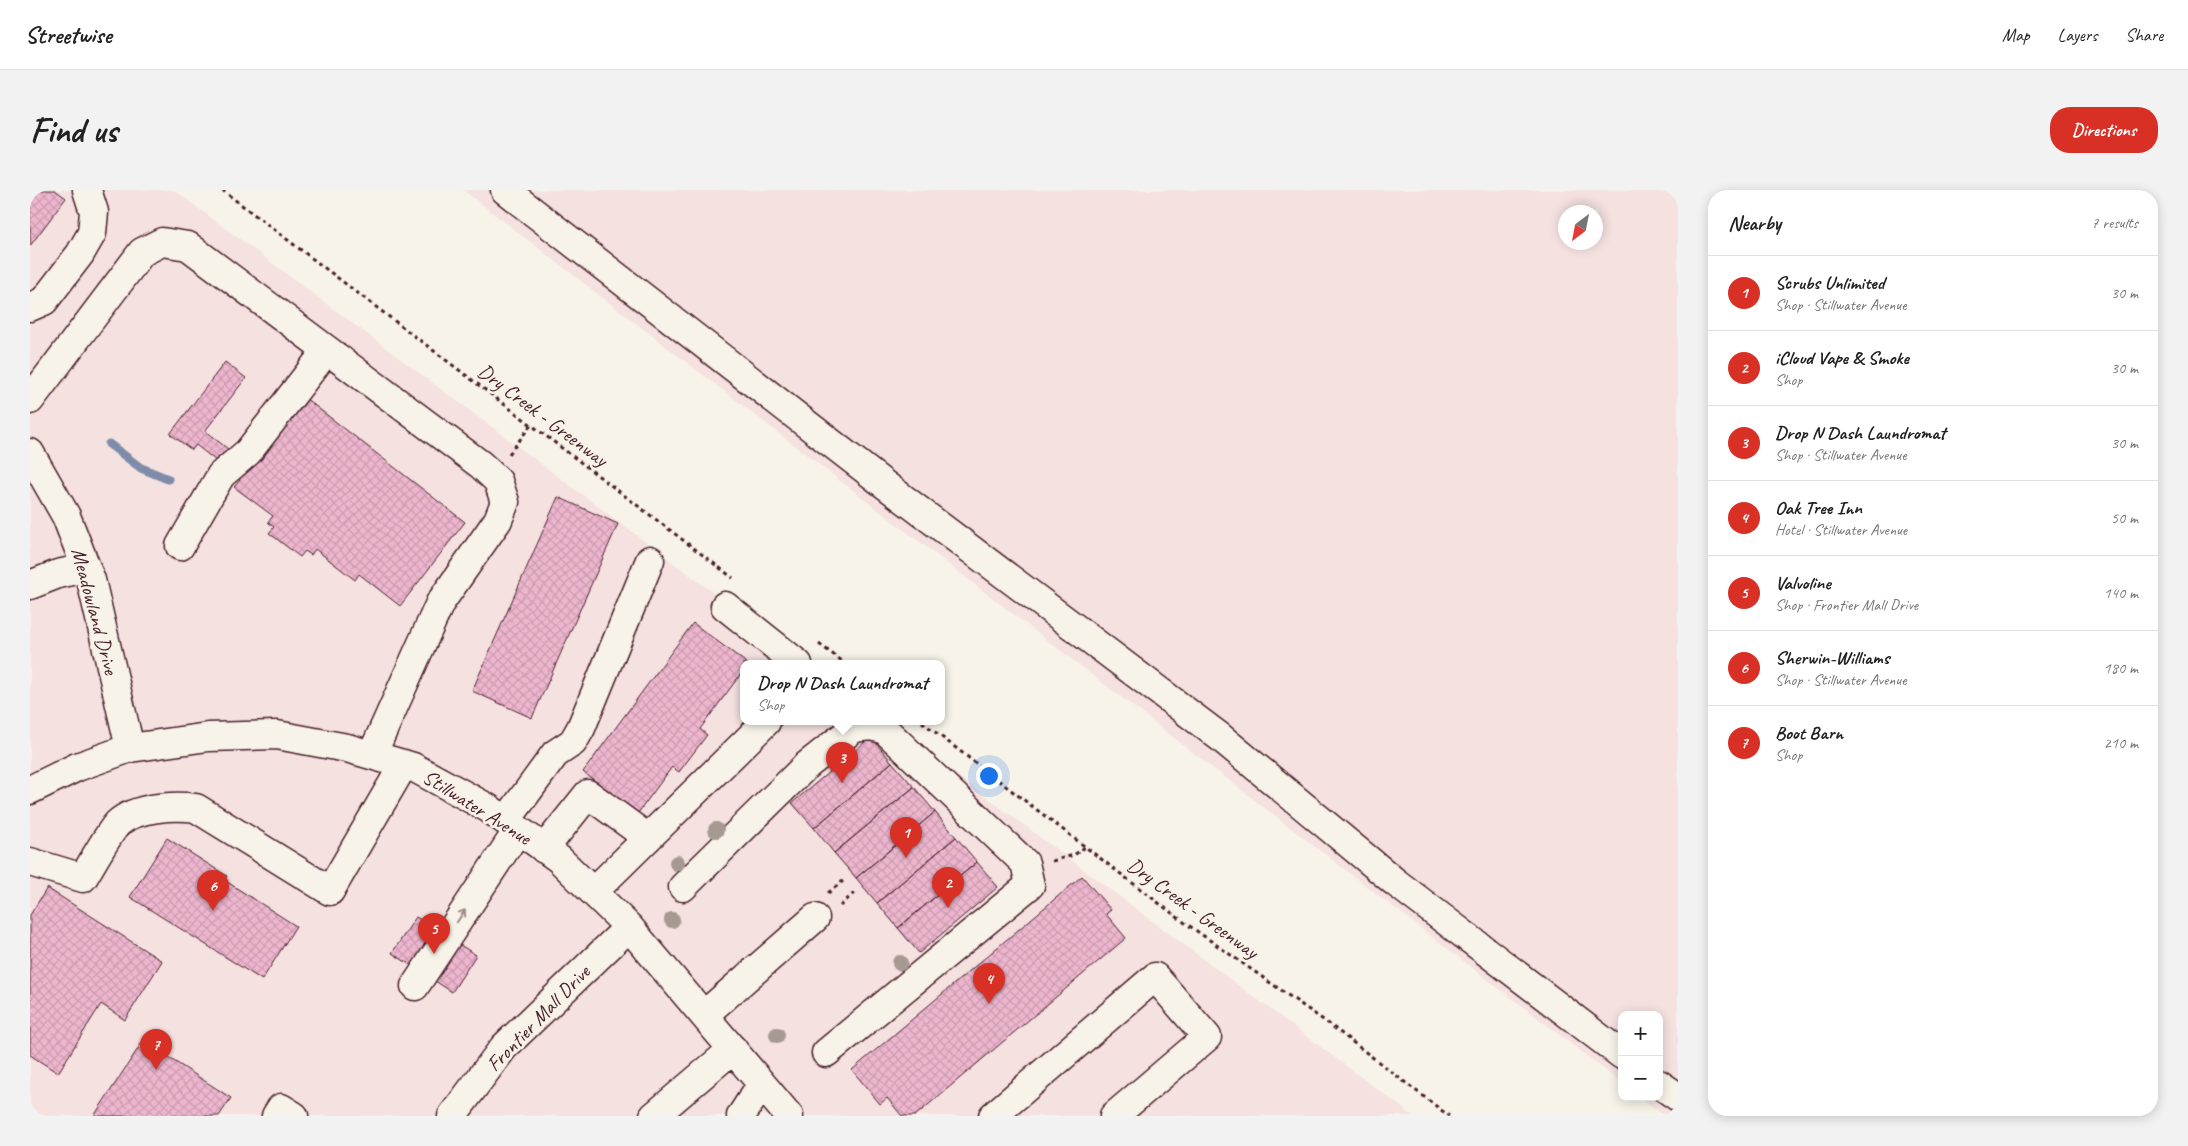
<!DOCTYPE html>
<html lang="en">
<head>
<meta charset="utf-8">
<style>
  body { margin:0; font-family:Caveat,sans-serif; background:#f2f2f2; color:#222 }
  .controls { position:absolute; right:15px; bottom:15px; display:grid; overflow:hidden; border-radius:10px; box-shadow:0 2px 12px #0003 }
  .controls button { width:45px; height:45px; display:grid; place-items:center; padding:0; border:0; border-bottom:1px solid #e0e0e0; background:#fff; color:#222; font:25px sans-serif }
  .compass { position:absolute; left:1528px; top:15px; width:45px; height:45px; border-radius:50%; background:#fff; box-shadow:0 2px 12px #0003; rotate:212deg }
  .you { position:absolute; left:958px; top:585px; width:18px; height:18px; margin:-12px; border:4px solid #fff; border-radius:50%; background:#1a73e8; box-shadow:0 0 0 8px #1a73e833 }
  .badge { display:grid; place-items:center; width:32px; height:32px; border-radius:50%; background:#d93025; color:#fff; font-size:16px; font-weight:700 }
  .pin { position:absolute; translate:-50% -41px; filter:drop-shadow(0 1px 2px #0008) }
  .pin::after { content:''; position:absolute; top:26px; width:18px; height:15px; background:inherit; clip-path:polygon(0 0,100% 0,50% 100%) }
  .popup { position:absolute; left:710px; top:470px; width:205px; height:65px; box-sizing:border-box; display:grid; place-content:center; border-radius:10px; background:#fff; filter:drop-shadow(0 1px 4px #0005); font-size:16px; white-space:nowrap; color:#767676 }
  .popup b { font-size:19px; color:#222 }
  .popup::after { content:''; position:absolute; left:50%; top:100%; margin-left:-10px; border:10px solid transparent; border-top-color:#fff }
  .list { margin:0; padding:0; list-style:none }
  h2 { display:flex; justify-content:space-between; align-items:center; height:65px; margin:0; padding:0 20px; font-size:21px }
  h2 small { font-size:16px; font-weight:400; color:#767676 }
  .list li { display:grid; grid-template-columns:32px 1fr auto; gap:15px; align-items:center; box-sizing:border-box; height:75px; padding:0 20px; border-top:1px solid #e0e0e0 }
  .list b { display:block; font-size:19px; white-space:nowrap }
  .list p { margin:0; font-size:16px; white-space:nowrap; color:#767676 }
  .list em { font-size:16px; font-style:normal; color:#767676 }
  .map { position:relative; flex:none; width:1648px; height:926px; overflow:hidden; border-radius:20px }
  header { display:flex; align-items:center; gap:30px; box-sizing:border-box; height:70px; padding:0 25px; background:#fff; border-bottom:1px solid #e0e0e0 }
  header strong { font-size:24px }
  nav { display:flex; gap:28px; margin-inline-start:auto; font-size:18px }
  .intro { display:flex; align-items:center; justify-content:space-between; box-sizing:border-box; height:120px; padding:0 30px }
  h1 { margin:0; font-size:35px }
  .button { padding:12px 22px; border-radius:20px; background:#d93025; color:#fff; font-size:18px; font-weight:700 }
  main { display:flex; gap:30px; padding:0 30px }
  aside { flex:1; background:#fff; border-radius:20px; box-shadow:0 2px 12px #0003 }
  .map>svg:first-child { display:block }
  .built { fill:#f4e1e0; fill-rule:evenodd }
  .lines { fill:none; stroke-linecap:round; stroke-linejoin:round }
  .stream { stroke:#7e8caa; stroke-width:9 }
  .building { fill:url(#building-cross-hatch); stroke:#4a1f2b }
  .minor-casing { stroke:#4a1f2b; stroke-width:31 }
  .path { stroke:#4a1f2b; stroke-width:3; stroke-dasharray:4 4; stroke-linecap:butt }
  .minor { stroke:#f7f3e8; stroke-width:28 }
  .tree { fill:#a59991 }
  .oneway { stroke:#a0898a }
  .labels { text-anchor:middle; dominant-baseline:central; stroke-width:5; stroke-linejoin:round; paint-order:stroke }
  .street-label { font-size:21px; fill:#4a1f2b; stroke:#f7f3e8 }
</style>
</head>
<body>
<header>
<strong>Streetwise</strong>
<nav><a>Map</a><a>Layers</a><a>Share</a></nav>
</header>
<div class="intro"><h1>Find us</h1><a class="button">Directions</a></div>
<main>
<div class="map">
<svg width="1648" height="926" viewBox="0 0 1648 926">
  <defs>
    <pattern id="building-cross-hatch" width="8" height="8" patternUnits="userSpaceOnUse" patternTransform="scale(1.25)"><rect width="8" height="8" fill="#edb6ce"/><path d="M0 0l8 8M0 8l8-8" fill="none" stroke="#cd9cb1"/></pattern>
  </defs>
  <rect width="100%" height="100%" fill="#f7f3e8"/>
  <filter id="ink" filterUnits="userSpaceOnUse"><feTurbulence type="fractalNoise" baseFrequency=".02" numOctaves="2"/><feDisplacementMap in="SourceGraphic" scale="10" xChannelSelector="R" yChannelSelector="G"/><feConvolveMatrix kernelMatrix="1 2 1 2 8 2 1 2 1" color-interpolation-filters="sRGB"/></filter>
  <g filter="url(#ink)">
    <!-- built -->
    <path class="built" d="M0,0H144L779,474H713V532H856L1383,926H0Z
      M433,0H1648V926H1635L1610,907H1629V825H1592V893ZM1536,22H1566V52H1536Z"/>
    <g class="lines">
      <!-- stream -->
      <path class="stream" d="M79,254L111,278L138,289"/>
    </g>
    <!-- building -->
    <path class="building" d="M0,0H25L36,8L0,56Z
      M195,172L216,188L175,241L207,266L275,208L435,332L370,416L329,384L325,390L285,359L281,365L275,361L270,367L239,343L244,337L238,332L243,326L204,297L210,290L166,255L162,260L140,244Z
      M528,307L588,334L502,528L442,501Z
      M663,433L718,474H713V481L670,539L677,545L649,582L642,577L608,623L553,582Z
      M841,547L862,572L784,638L762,613Z
      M862,572L884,597L804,663L784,638Z
      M884,597L905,622L826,688L804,663Z
      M905,622L926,647L847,713L826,688Z
      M926,647L947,672L868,738L847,713Z
      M137,648L197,686L194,690L266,736L232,790L100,707Z
      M947,672L968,697L889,763L868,738Z
      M1052,686L1081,720L1076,724L1096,748L885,926H872L857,908L850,914L822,880Z
      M17,698L132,771L95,830L71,814L28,883L0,865V725Z
      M386,727L446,765L422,802L362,763Z
      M113,851L201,908L189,926H64Z"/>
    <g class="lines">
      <defs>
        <path id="minor" d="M475,0L854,294L1190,547L1365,692L1592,865
          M0,117L14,111L50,64L62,43L64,22L57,0
          M0,210L112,62L132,52L158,56L451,275L468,291L475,312L468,330L410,413L342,565
          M0,263L36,326L61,390L100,558
          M150,356L191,285L218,262L297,160
          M0,395L28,384L56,378
          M695,416L768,474
          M0,600L47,577L100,558L178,547L247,545L317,558L383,577L458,618L529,669L599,737L759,926
          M476,631L525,564L543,552L551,538L620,370
          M514,659L558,604L618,648
          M0,672L53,688C61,675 79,642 88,633C106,617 144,615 166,618L300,701L374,574
          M653,697L776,576L824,538L840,536L854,539L995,673L1000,695L796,863
          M563,702L736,532
          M385,796L488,640
          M675,824L785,728
          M1629,894L1648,907
          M246,926L251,918L264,926
          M422,926L474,857L599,737
          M624,926L703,859
          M711,926L731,895
          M963,926L1125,787L1177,847L1084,926"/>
      </defs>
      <!-- minor casing -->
      <use href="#minor" class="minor-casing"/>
      <!-- path -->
      <path class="path" d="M192,0L703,388
        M479,264L501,235
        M789,454L816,474
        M892,532L1151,730L1299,834L1419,926
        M1022,671L1044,665L1055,657
        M798,703L813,691
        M810,716L824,703"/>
      <!-- minor -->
      <use href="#minor" class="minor"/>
    </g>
    <!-- trees -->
    <g class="tree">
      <circle cx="686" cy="640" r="8"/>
      <circle cx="647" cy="673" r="8"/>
      <circle cx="642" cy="730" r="8"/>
      <circle cx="870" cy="773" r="8"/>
      <circle cx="747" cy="845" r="8"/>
    </g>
    <!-- one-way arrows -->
    <defs><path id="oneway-shaft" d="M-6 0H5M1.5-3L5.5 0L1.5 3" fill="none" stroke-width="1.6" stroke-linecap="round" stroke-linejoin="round" transform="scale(1.25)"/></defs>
    <use class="oneway" href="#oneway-shaft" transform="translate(431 726) rotate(-56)"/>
  </g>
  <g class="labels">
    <!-- street labels -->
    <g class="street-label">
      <text transform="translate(513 225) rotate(37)">Dry Creek - Greenway</text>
      <text transform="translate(65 421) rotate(75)">Meadowland Drive</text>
      <text transform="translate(447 617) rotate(32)">Stillwater Avenue</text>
      <text transform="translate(1163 718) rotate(36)">Dry Creek - Greenway</text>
      <text transform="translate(508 828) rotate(-46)">Frontier Mall Drive</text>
    </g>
  </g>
</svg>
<div class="controls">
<button>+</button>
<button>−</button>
</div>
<svg class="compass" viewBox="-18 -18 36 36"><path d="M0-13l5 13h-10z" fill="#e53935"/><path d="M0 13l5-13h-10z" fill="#767676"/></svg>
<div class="you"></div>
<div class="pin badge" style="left:876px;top:668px">1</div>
<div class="pin badge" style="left:918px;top:718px">2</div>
<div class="pin badge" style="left:812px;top:593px">3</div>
<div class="popup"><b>Drop N Dash Laundromat</b>Shop</div>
<div class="pin badge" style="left:959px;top:814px">4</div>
<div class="pin badge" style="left:404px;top:764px">5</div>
<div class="pin badge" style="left:183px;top:721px">6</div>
<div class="pin badge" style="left:126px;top:880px">7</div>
</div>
<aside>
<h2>Nearby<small>7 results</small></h2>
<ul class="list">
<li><span class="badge">1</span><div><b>Scrubs Unlimited</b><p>Shop · Stillwater Avenue</p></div><em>30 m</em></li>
<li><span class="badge">2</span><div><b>iCloud Vape &amp; Smoke</b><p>Shop</p></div><em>30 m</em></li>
<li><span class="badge">3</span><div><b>Drop N Dash Laundromat</b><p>Shop · Stillwater Avenue</p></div><em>30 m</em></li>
<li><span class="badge">4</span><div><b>Oak Tree Inn</b><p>Hotel · Stillwater Avenue</p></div><em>50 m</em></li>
<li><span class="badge">5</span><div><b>Valvoline</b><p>Shop · Frontier Mall Drive</p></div><em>140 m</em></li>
<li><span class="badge">6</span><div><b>Sherwin-Williams</b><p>Shop · Stillwater Avenue</p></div><em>180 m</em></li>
<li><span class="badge">7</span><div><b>Boot Barn</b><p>Shop</p></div><em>210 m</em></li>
</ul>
</aside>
</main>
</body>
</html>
